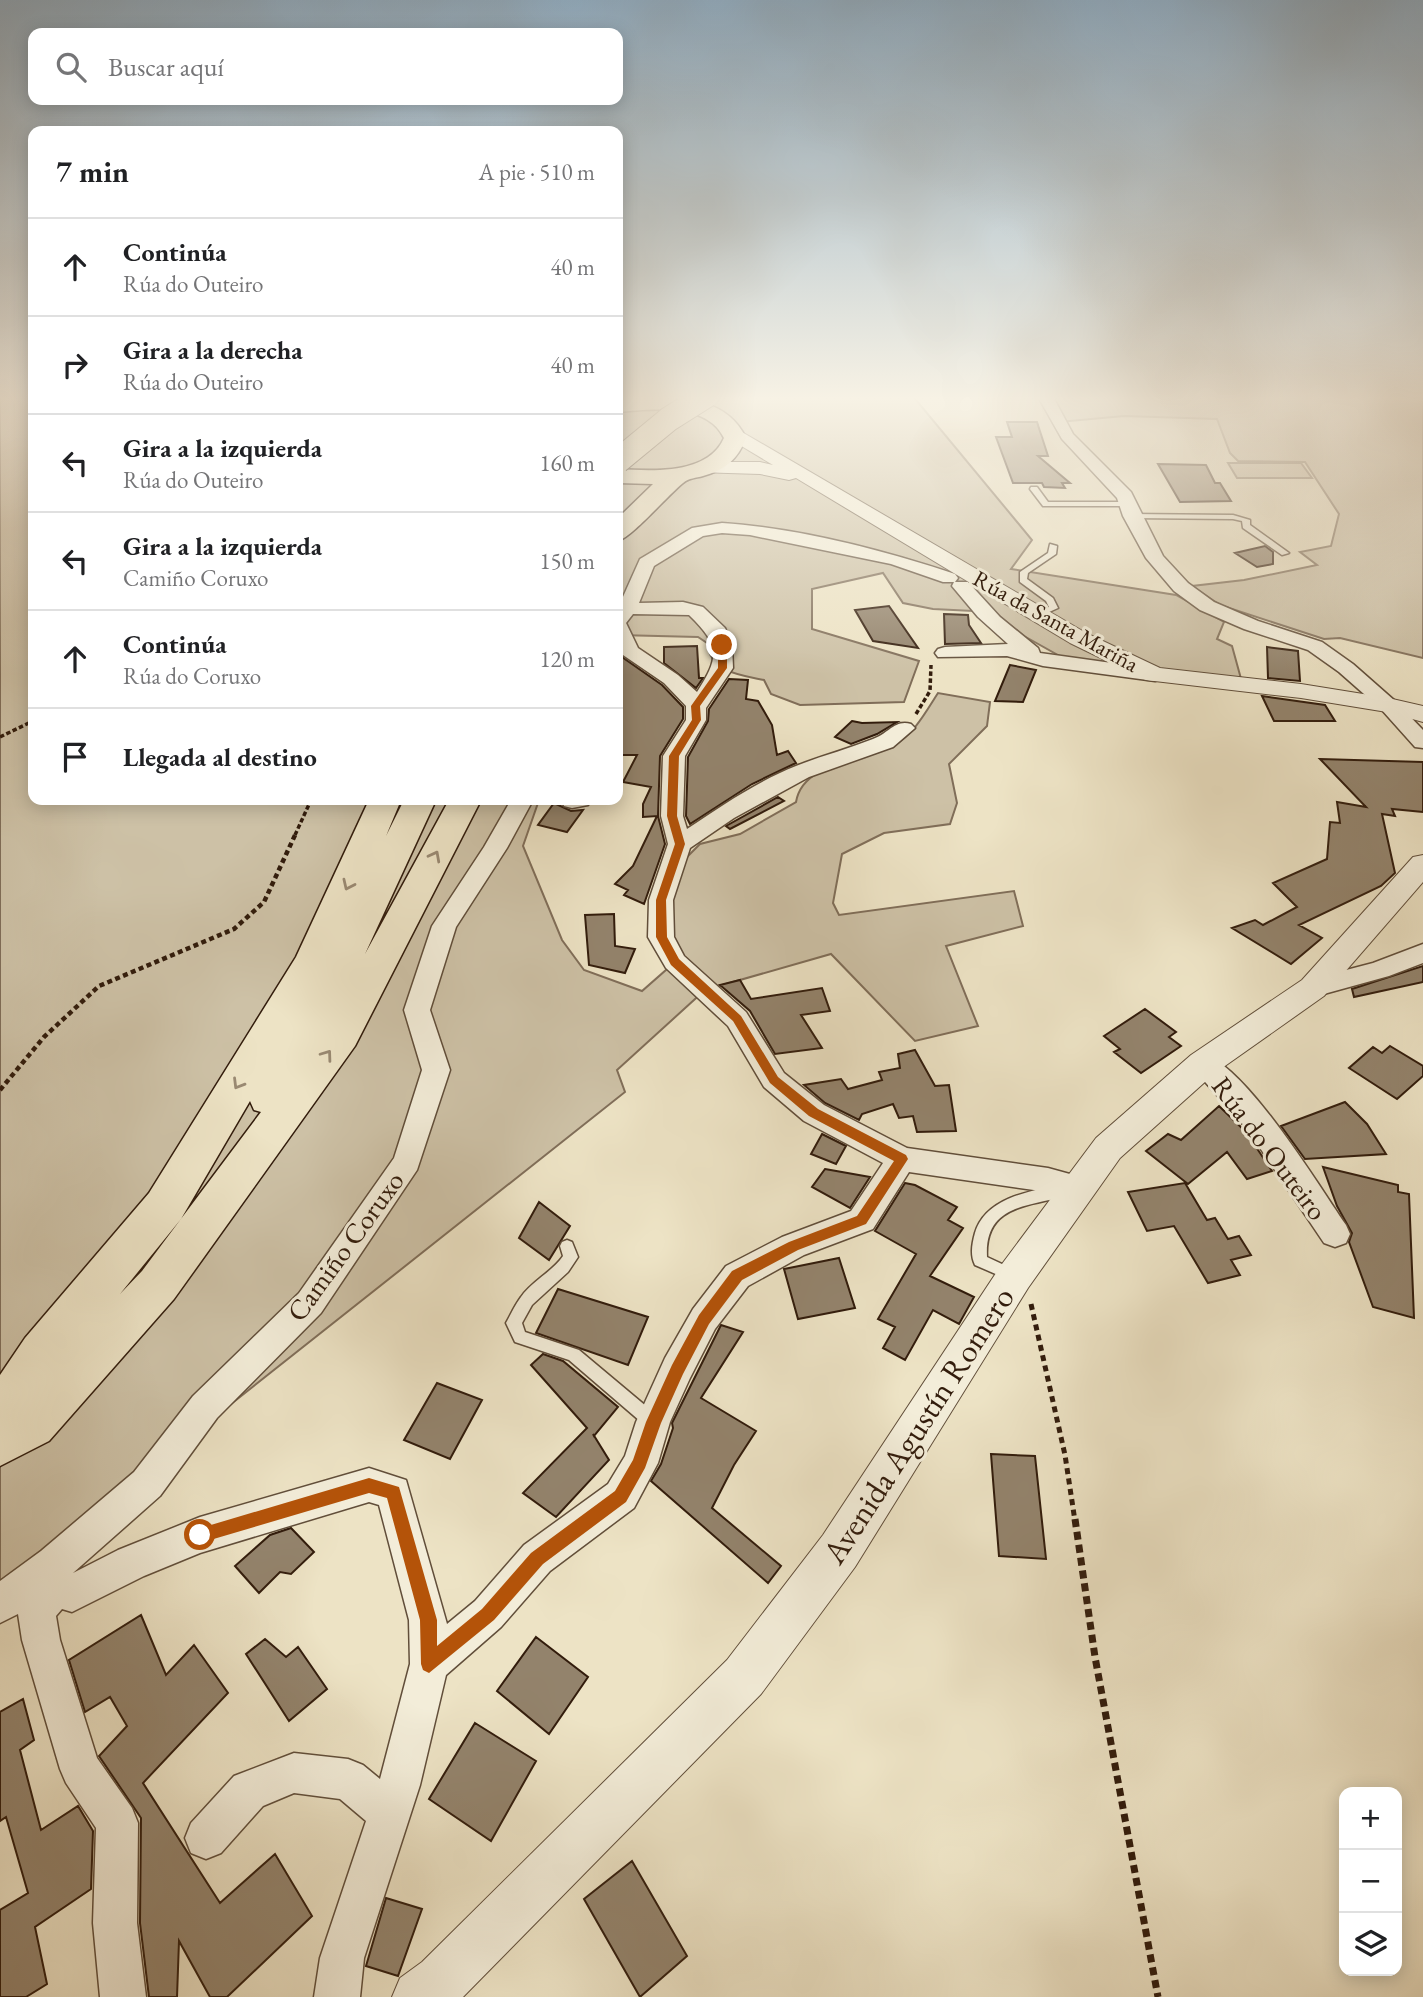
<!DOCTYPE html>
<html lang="es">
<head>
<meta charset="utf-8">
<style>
  body { margin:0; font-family:"EB Garamond",serif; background:#f2f2f2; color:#202124 }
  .controls { position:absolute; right:21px; bottom:21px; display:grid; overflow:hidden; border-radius:14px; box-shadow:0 4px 18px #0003 }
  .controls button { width:63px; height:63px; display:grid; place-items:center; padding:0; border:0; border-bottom:2px solid #e0e0e0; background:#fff; color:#202124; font:35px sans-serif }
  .stop { position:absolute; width:21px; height:21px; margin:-16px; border:5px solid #b45309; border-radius:50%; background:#fff }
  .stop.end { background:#b45309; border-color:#fff; box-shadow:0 2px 7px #0008 }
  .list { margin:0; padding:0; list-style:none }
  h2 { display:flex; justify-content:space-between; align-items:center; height:91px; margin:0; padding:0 28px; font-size:30px }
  h2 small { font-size:23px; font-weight:400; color:#757577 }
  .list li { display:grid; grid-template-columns:46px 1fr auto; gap:21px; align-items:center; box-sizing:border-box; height:98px; padding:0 28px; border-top:2px solid #e0e0e0 }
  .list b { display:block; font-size:26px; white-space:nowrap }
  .list p { margin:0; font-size:23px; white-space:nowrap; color:#757577 }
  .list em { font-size:23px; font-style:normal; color:#757577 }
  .icon { flex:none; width:38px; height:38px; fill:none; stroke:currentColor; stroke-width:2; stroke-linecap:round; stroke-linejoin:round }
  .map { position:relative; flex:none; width:1423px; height:1997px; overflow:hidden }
  .search { position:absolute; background:#fff; box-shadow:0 4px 18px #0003; left:28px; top:28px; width:595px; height:77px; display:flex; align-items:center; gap:18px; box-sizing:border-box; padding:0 24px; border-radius:14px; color:#757577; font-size:26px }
  .panel { position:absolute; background:#fff; box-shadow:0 4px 18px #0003; left:28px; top:126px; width:595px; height:679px; border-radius:14px }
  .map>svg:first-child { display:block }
  .green { fill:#cdc1a6; stroke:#806e59; stroke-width:2 }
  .building { fill:#93836c; stroke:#321c0c; stroke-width:2 }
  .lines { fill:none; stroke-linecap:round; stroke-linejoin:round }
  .service-casing { stroke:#614e3a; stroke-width:3 }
  .minor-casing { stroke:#614e3a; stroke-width:3 }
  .tertiary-casing { stroke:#614e3a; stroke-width:2 }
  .trunk-casing { stroke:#321c0c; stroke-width:3 }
  .path-far3 { stroke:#321c0c; stroke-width:3.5; stroke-dasharray:4.5 2.5; stroke-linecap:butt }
  .path-far2 { stroke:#321c0c; stroke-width:4.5; stroke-dasharray:5 3.5; stroke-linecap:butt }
  .path-far1 { stroke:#321c0c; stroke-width:5; stroke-dasharray:6 4.5; stroke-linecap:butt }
  .path { stroke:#321c0c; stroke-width:7; stroke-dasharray:8 5; stroke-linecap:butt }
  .service { fill:#f3edd9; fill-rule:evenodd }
  .minor { fill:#f3edd9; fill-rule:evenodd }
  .tertiary { fill:#f3edd9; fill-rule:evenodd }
  .trunk { fill:#ede3c5; fill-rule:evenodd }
  .trunk-bridge-casing { stroke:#321c0c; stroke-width:26; stroke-linecap:butt }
  .trunk-bridge { stroke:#ede3c5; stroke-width:24 }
  .oneway { stroke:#998972 }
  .route { fill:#b45309 }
  .labels { text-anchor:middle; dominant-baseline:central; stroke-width:6; stroke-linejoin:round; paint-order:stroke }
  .far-street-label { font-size:23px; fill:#321c0c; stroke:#f3edd9 }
  .street-label { font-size:28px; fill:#321c0c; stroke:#f3edd9 }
  .near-street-label { font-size:33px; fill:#321c0c; stroke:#f3edd9 }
</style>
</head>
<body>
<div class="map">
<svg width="1423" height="1997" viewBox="0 0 1423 1997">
  <rect width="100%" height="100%" fill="#ede3c5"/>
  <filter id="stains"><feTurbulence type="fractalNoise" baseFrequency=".00286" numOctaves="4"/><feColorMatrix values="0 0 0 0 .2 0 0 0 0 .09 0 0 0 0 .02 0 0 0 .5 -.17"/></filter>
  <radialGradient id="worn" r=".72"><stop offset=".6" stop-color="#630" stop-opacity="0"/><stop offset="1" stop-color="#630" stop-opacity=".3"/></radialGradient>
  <!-- green -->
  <path class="green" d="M0,395H33V800H539L523,846L562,940L584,970L642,991L675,962L670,907L681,863L700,844L740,834L796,802C803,761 862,763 893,746C915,733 925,713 938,693L990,702L987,726L949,764L957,803L950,824L884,833L842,854L833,903L839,915L1014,891L1023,926L946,946L978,1026L915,1041L831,954L705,990L617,1070L625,1092L0,1587Z
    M618,395H912L1032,540L1011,569L1176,595L1224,622L1217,639L1232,646L1243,686L1074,664L1024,636L994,612L933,609L903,603L883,573L812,589V629L919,661L904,702L800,705L771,694L764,680C740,675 710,672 707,643L698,637L618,635Z
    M1044,395H1423V658L1340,638L1324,639L1220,605L1192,586L1244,580L1317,565L1300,552L1331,546L1339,514L1305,462L1238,461L1230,453L1217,419L1124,416L1059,422Z
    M1228,463H1301L1312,478H1237Z"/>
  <!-- building -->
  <path class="building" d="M1007,422H1037L1048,456H1038L1070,483H1062L1065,488L1044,487L1042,483H1013L996,437H1012Z
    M1158,464L1206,465L1215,483H1220L1231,501L1180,502Z
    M1265,546L1273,552V564L1257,567L1235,553Z
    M889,606L918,648L873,641L855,610Z
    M944,614L968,615L969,625L981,643L945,644Z
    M697,646L699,678H703L696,688L664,663V647Z
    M1267,647L1298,651L1300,681L1268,678Z
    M618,651L622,657L662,685L683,707V719L660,756L658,816L665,844L644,904L624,895L628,890L615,884L633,866L657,816L643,817V804L651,787L623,782L637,755H618Z
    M1010,665L1036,670L1023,702L995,701Z
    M729,679L748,680L746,699L758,701L772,725L777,755L788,751L796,763L752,784L690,824L686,816L688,757L708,721L709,709Z
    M1262,696L1325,705L1335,721H1274Z
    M852,721L862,723L897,722L877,734L851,744L835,737Z
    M1320,759L1423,762V812L1392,809L1395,816L1382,814L1395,873L1381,886L1299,925L1322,938L1291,964L1232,928L1255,920L1263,925L1297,907L1273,883L1327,859L1330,822L1340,823L1337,802L1366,807Z
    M778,797L784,801L730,829L726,826Z
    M554,803L571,811L583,810L567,832L538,825Z
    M614,914L615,946L635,949L625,973L589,965L585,915Z
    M1423,966V982L1354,997L1352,989Z
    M740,980L751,999L822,988L830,1011L801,1015L822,1048L775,1054L750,1011L720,985Z
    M1145,1009L1176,1032L1169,1037L1181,1046L1141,1073L1114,1052L1120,1049L1104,1036Z
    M1390,1046L1423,1066V1076L1397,1099L1349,1068L1373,1047L1382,1053Z
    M915,1050L935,1086L949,1085L956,1131L917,1132L913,1116L899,1118L893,1104L862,1114L859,1120L825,1103L804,1085L841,1079L848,1089L882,1080L879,1072L900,1068L898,1054Z
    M1345,1102L1367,1124L1386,1154L1305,1159L1281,1126Z
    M1219,1106L1246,1132L1272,1171L1247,1179L1227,1152L1188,1184L1146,1151L1168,1134L1181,1140Z
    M822,1134L846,1146L836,1164L811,1154Z
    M1323,1167L1398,1185V1192L1409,1194L1414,1318L1373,1307L1349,1242L1352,1233L1337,1206Z
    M825,1169L870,1177L850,1208L812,1187Z
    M905,1183L915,1185L957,1207L948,1220L963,1228L930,1276L974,1297L959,1324L933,1310L905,1360L883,1348L895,1327L878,1319L916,1254L875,1231Z
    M1185,1183L1207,1220L1215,1218L1228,1239L1239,1236L1251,1255L1231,1260L1240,1275L1208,1283L1174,1226L1147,1231L1128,1192Z
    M539,1202L570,1226L549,1260L519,1238Z
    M839,1258L855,1308L798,1319L784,1269Z
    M558,1289L648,1317L628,1365L536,1333Z
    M721,1325L743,1332L701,1398L756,1431L734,1465L712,1508L781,1566L768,1583L651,1481L661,1464L673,1428L672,1423Z
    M543,1354L563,1361L618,1407L594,1436L593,1434L609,1460L556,1517L523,1493L587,1428L531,1365Z
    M437,1383L482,1400L450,1459L404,1440Z
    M991,1454L1035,1456L1046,1559L999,1556Z
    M291,1528L314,1552L291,1574L280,1572L259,1593L235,1566L270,1535Z
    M141,1615L166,1675L194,1645L228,1693L143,1783L220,1903L275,1854L312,1916L227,1997H210L179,1941L177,1997H149L140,1923L141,1818L99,1756L127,1726L110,1697L85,1712L69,1660Z
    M536,1637L588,1677L549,1734L497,1691Z
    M265,1639L286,1657L298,1647L327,1689L289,1721L246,1654Z
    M23,1699L34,1740L20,1750L41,1830L78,1806L93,1831L91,1889L35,1927L47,1984L26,1997H0V1910L28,1893L6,1817L0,1821V1712Z
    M475,1723L536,1761L491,1841L429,1799Z
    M632,1861L687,1956L640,1997L584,1899Z
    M386,1898L422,1909L398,1976L366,1966Z"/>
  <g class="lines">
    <defs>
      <path id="service" d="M1031,487H1037L1048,502H1127L1131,504L1127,506H1043L1030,489Z
        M1129,514L1233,515L1250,520V525L1289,553L1282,555L1243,528L1242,521L1233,519L1132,518L1128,516Z
        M1050,544L1057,546L1056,554L1028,573L1027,579L1053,598L1058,608L1038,617L1034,614L1035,612L1049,607L1046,601L1020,582V572L1048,553Z
        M1067,1184L1072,1186L1074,1190L1072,1194C1033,1207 984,1202 987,1257L1019,1272L1021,1276L1019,1280L1014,1282L975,1265C970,1255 972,1244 975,1233C986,1196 1035,1190 1067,1184Z
        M567,1240L572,1242L578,1257L568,1272L532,1305L522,1323L525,1332L579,1350L659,1417L661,1422L659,1427L653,1430L647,1427L569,1360L515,1342L506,1323C511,1314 515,1305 521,1297C532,1281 552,1272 563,1256L560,1246L562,1242Z"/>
      <path id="minor" d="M1037,395H1052L1073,434L1131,492L1163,556L1188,583L1214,602L1258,621L1322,642L1353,664L1395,701L1423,730V748L1415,747L1381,709L1339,672L1308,650L1244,629L1200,610L1174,591L1146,558L1123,516L1117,498L1062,439Z
        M722,523C798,528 883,550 955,574L958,578L955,582H968L1000,617L1038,648L1040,653L1155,669L1162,671L1165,675L1162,679L1155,681L1043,666L1007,656L938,657L935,653L938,649L945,647L1008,644L978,617L952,586L954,582H943L891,564L750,535L722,533L703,536L654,566L639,603L683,602L703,607L725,628L732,645L733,668L706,708V720L685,756L683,816L687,829C721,806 758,781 796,766C821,756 848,749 873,739C888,734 895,719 911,724L915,728L893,747L809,777L734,818L690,848L673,900L674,937L684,956L746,1012L784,1073L824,1105L907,1148L1048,1168L1088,1179L1092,1188L1088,1197L1077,1200L1048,1192L909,1172L873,1229L804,1255L748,1286L715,1329L690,1378L670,1422L658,1463L634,1508L550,1571L501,1627L446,1675L420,1785L364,1958L360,1997H314L320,1958L366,1821L340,1799L294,1793L263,1806L221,1853L206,1859L191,1853L185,1838L191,1823L234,1776L294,1753L348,1759L363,1765L380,1779L410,1664L409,1620L379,1505L369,1502L200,1553L144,1576L72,1612L62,1609L56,1616L60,1640L97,1758L132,1808L138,1823L137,1923L146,1997H100L93,1923L96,1828L66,1783L60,1769L22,1640L18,1614L0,1623V1581L41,1551L134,1472L193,1396L299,1293L394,1158L422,1070L404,1010L432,926L484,847L511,800H533L507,848L456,927L430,1010L450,1070L417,1170L321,1313L217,1418L160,1496L73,1573L118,1550L200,1517L369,1468L406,1480L447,1624L475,1601L524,1545L608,1484L625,1456L636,1422L665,1358L693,1309L726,1266L782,1237L851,1211L883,1163L804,1121L764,1087L728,1026L666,968L648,937L649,900L668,844L661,816L663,756L686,720V706L664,683L623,655L618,646V608L640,559L692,528ZM633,614L689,615C720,645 720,657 697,692L678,675L638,648L626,623Z
        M562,800H591L588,805L572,808L564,806Z
        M1423,944V963L1389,976L1313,997L1304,995L1300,988L1304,981L1373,963Z
        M1203,1054C1247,1067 1318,1185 1346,1225L1350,1234L1346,1243L1335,1247L1324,1243L1248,1130L1189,1064L1193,1057Z"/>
      <path id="tertiary" d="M735,428L1086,633L1160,668L1301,684L1388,698L1423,706V722L1387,712L1301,698L1146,680L1070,643L796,478L789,480L760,474L696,472L693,468L696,464L703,462H760L773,465L728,438L726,434Z
        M1423,855V882L1324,996L1215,1073L1120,1158L1028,1288L855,1567L761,1694L463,1997H392L400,1978L422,1962L727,1660L823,1535L1002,1264L1096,1138L1191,1055L1302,980L1413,857Z"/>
      <path id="trunk" d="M648,396C686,397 728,400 746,438C738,459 725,470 703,476C696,478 689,478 683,483C667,496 632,537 618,541V518L653,484L618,483V469C652,471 708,475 724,438C707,402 651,409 618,412V398Z
        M369,800H401L386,836L404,800H436L365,954L449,800H481L355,1046L174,1299L49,1441L0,1466V1375L25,1338L149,1193L296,957ZM250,1101L254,1110L261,1112L142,1271L120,1294L181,1219Z"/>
    </defs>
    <!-- service casing -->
    <use href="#service" class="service-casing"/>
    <!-- minor casing -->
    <use href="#minor" class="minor-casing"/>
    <!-- tertiary casing -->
    <use href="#tertiary" class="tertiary-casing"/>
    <!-- trunk casing -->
    <use href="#trunk" class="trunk-casing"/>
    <!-- path-far3 -->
    <path class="path-far3" d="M916,714L930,691L931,665
      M0,737L33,721
      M295,835L311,800"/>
    <!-- path-far2 -->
    <path class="path-far2" d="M0,1090L44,1037L99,986L234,929L264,902L296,833"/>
    <!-- path-far1 -->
    <path class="path-far1" d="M1031,1304L1065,1455L1075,1521"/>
    <!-- path -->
    <path class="path" d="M1075,1519L1095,1657L1158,1997"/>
    <!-- service -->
    <use href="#service" class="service"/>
    <!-- minor -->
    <use href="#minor" class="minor"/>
    <!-- tertiary -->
    <use href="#tertiary" class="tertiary"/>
    <!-- trunk -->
    <use href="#trunk" class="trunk"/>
    <defs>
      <path id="trunk-bridge" d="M618,461L669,419L707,395"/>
    </defs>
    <!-- trunk-bridge casing -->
    <use href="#trunk-bridge" class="trunk-bridge-casing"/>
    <!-- trunk-bridge -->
    <use href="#trunk-bridge" class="trunk-bridge"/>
  </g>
  <!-- one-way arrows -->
  <defs><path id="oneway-chevron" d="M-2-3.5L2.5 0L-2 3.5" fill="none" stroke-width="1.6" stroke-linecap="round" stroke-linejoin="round" transform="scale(1.75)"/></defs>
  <g class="oneway">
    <use href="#oneway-chevron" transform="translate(435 856) rotate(-62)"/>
    <use href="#oneway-chevron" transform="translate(348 885) rotate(115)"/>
    <use href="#oneway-chevron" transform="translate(327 1055) rotate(-54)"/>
    <use href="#oneway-chevron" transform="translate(238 1084) rotate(121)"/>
  </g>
  <!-- sky -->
  <linearGradient id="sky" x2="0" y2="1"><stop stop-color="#90acc1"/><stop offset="0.59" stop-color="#f7f2e5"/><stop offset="1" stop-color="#f7f2e5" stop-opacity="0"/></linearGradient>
  <rect width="1423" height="675" fill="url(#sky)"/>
  <!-- route -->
  <path class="route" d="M722,642L727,645V668L700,706L701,720L679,756L677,816L685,844L666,900L667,937L679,959L741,1016L778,1077L818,1109L906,1155L908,1159L866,1224L798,1250L742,1280L709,1324L683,1374L661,1423L645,1468L626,1502L543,1564L494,1620L429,1673L423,1670L421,1664L420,1620L387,1498L369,1493L200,1543L194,1541L192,1535L194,1530L369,1478L399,1487L437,1620V1646L482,1609L531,1553L615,1491L633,1460L646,1422L672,1365L699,1315L732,1271L789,1242L857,1216L894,1161L809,1116L770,1083L733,1021L671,965L656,937V900L675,844L667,816L669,756L692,720L691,706L718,668V645Z"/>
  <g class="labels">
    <!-- far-street labels -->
    <g class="far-street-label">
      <text transform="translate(1056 621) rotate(29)">Rúa da Santa Mariña</text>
    </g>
    <!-- street labels -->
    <g class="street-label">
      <text transform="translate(1270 1148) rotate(53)">Rúa do Outeiro</text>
      <text transform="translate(345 1246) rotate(-54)">Camiño Coruxo</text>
    </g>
    <!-- near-street labels -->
    <g class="near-street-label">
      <text transform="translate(918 1425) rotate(-57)">Avenida Agustín Romero</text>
    </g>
  </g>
  <rect width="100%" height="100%" filter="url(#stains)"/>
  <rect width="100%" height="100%" fill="url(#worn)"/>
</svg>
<div class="controls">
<button>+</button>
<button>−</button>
<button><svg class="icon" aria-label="layers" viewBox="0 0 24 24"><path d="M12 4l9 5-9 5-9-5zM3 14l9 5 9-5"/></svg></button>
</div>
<div class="stop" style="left:200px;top:1535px"></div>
<div class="stop end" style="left:722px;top:645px"></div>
<div class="search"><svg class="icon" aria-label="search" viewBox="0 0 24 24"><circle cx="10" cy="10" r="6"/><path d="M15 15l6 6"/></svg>Buscar aquí</div>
<section class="panel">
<h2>7 min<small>A pie · 510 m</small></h2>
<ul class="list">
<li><svg class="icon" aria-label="ahead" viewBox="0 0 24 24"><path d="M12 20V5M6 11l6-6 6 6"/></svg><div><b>Continúa</b><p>Rúa do Outeiro</p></div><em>40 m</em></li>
<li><svg class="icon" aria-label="right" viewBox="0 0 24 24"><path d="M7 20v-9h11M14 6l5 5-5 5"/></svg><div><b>Gira a la derecha</b><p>Rúa do Outeiro</p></div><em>40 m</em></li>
<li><svg class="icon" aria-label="left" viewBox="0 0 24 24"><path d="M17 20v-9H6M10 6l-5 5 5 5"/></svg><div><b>Gira a la izquierda</b><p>Rúa do Outeiro</p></div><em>160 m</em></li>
<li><svg class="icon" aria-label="left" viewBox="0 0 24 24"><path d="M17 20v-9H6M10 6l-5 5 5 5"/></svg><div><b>Gira a la izquierda</b><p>Camiño Coruxo</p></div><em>150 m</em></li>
<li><svg class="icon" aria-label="ahead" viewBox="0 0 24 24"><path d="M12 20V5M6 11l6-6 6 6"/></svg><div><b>Continúa</b><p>Rúa do Coruxo</p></div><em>120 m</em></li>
<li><svg class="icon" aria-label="arrive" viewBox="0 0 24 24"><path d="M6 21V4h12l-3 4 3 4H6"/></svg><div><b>Llegada al destino</b></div></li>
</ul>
</section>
</div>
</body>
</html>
